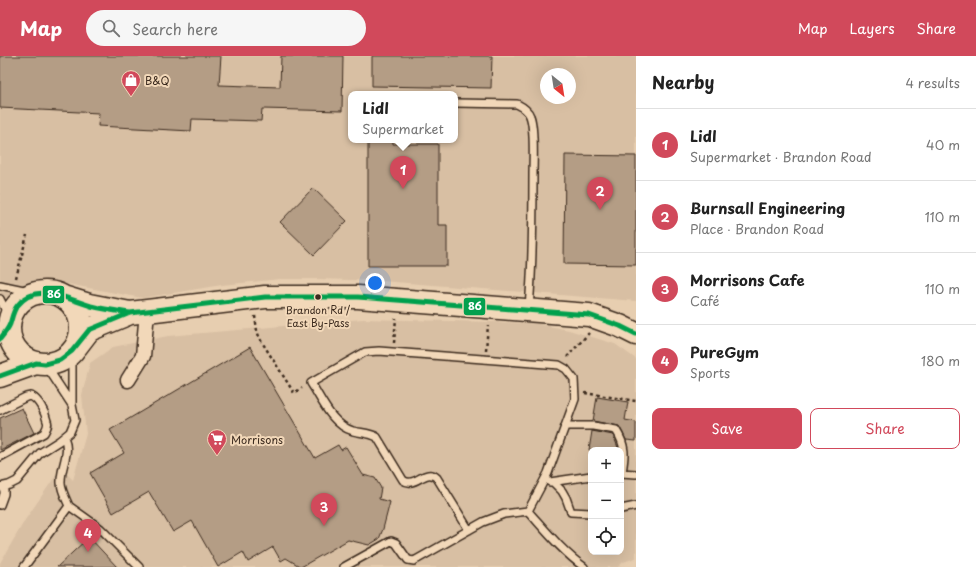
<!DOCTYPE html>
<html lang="en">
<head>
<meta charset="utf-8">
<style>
  body { margin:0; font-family:"Playpen Sans",sans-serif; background:#f6f6f6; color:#222 }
  .controls { position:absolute; right:12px; bottom:12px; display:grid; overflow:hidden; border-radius:8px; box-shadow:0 4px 16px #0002 }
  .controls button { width:36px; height:36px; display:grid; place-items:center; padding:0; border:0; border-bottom:1px solid #e0e0e0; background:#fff; color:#222; font:20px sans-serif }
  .compass { position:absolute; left:540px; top:12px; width:36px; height:36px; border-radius:50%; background:#fff; box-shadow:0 4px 16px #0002; rotate:150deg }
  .you { position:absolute; left:375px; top:227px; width:14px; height:14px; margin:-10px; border:3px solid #fff; border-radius:50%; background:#1a73e8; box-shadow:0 0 0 6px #1a73e833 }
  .badge { display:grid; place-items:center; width:26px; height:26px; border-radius:50%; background:#d1495b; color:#fff; font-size:13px; font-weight:700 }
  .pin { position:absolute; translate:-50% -33px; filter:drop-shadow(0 1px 2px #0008) }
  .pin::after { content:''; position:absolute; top:21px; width:14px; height:12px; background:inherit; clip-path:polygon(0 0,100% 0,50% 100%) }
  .popup { position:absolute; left:348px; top:35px; width:110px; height:52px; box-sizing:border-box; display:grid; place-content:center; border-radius:8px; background:#fff; filter:drop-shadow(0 1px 3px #0005); font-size:13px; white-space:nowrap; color:#767676 }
  .popup b { font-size:15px; color:#222 }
  .popup::after { content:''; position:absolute; left:50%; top:100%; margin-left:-8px; border:8px solid transparent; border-top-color:#fff }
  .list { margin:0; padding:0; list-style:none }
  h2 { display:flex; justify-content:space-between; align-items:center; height:52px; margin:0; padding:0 16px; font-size:17px }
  h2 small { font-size:13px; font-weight:400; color:#767676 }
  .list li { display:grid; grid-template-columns:26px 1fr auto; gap:12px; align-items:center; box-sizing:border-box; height:72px; padding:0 16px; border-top:1px solid #e0e0e0 }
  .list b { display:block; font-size:15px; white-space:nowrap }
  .list p { margin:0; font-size:13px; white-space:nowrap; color:#767676 }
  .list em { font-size:13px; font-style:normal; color:#767676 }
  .actions { display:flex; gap:8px; padding:12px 16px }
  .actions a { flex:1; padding:9px 0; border:1px solid #d1495b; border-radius:8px; text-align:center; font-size:14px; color:#d1495b }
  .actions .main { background:#d1495b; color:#fff }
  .icon { flex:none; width:22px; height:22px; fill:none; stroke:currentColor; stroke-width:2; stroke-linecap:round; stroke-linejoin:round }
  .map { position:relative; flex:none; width:636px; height:511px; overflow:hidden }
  header { display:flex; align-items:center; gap:24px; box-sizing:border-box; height:56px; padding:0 20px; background:#d1495b; color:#fff }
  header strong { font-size:19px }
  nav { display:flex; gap:22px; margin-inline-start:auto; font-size:14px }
  .search { width:280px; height:36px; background:#f6f6f6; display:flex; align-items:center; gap:10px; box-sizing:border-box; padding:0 14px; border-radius:22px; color:#767676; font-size:15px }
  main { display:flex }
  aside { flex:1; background:#fff }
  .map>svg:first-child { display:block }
  .built { fill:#d8bfa3; fill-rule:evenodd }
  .building { fill:#b49d85; stroke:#3b2a1e }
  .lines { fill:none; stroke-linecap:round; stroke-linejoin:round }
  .lane-casing { stroke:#3b2a1e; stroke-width:10 }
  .street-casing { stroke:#3b2a1e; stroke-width:17 }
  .primary-casing { stroke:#3b2a1e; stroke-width:25 }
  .path { stroke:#3b2a1e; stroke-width:2.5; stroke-dasharray:3 3; stroke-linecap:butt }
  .lane { stroke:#f2d8b9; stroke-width:7 }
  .street { stroke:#f2d8b9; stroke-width:14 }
  .primary { stroke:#f2d8b9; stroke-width:22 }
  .bus-1-casing { stroke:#f2d8b9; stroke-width:8 }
  .bus-1 { stroke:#03a04e; stroke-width:5 }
  .bus-dot { fill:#3b2a1e; stroke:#f2d8b9; stroke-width:1.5 }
  .labels { text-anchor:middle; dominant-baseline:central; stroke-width:4; stroke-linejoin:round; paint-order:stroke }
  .bus-label { font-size:10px; fill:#3b2a1e; stroke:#f2d8b9 }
  .poi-label { font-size:11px; fill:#3b2a1e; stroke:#f2d8b9; text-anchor:start }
  .line-badge { stroke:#f2d8b9; stroke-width:1.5 }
  .badge-label { font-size:11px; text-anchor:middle; font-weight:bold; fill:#fff }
</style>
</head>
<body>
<header>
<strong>Map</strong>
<div class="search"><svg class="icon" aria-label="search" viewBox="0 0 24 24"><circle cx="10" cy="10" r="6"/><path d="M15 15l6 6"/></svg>Search here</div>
<nav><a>Map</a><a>Layers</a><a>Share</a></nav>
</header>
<main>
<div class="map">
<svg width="636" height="511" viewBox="0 0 636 511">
  <rect width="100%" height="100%" fill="#e7ceb0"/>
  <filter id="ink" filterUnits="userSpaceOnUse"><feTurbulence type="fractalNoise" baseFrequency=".025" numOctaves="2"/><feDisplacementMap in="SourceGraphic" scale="8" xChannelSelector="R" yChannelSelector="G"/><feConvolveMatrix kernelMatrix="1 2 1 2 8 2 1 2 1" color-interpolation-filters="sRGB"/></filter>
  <g filter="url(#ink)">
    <!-- built -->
    <path class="built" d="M0,0H636V245L382,225L318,223H280L222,229L142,242L41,223L0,245ZM546,18H570V42H546ZM351,38H455V84H351Z
      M363,263L533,267L569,274L615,288L636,303V502L623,506L618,511H0V507L25,464L61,412L73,424L86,378L82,339L90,307L113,291L168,280ZM591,394H621V496H591Z"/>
    <!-- building -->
    <path class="building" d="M0,0H221L219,29L280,31L281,0H343L342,55L262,53L261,65L192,63L191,75L98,70L99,57L0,52Z
      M372,0H492L491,32L372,30Z
      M368,84H393V88H438V169H447V210H368Z
      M565,99L636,100V209L564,208Z
      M313,132L347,165L314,199L280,166Z
      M250,291L315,402L338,389L341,394L346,391L363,419L375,422L381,432L379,443L390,446L383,473L379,483L369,489L348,484L301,511L286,502L281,505L273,491L248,506L243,496L218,511L192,465L173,476L149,436L113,457L90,417L124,397L110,374Z
      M597,341L628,346L625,364L636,366V385L626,384L619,370L593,365Z
      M22,352L34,377L0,394V362Z
      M592,375L613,379L619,394H589Z
      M89,481L117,511H57Z"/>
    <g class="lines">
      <defs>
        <path id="lane" d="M455,47L517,48C523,51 528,54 530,60C535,72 533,105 533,119C533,163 533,207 529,251
          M0,229L38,237
          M0,243L10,263
          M45,308L72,349
          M0,354L26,341L31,340C39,344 45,356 47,365C49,369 46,373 44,377L0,401
          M565,370H593L616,374C626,390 625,399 622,416
          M621,417L636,418
          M550,426L591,420
          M553,426L562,435L566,442L571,456L591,457
          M0,431L9,429L17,425L40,397L59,385L70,376L75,364L72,349V295
          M0,449L4,438V430
          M69,450L100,472L139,511
          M621,453L636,450
          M528,455C546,475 562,495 584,511
          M24,511L69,450C66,443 60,432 61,425C61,409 71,397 64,381
          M344,511L391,485L396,487L408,504L414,505L483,466L504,458L528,455L548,417L575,343L574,323L566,313L559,309L379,295L365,296L311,327C322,344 332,369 353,375C361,377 370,377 377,381L403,424C415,433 425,411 437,422L469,474"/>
        <path id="street" d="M128,324L143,300L147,256"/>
        <path id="primary" d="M9 272a36 36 0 1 1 72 0a36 36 0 1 1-72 0Z
          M63,241L89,249L130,257
          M76,291L89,274L130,257L265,241H358L589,259L620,270L636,278
          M0,320L36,307"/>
      </defs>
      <!-- lane casing -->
      <use href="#lane" class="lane-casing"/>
      <!-- street casing -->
      <use href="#street" class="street-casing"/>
      <!-- primary casing -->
      <use href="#primary" class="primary-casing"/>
      <!-- path -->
      <path class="path" d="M16,222L27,179
        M255,260L257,275L260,283L294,337L302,332
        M394,287L396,262
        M486,294L488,269
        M567,301L589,277
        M585,337L636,345"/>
      <!-- lane -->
      <use href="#lane" class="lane"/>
      <!-- street -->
      <use href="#street" class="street"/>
      <!-- primary -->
      <use href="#primary" class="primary"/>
      <defs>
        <path id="bus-1" d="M0,283C4,278 8,273 10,268C12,262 13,255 17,250C36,225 67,243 91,250C103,253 117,255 130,257
          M0,320L36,307L45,308L60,304L72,295L89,274L130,257L265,241H358L589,259L620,270L636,278"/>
      </defs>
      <!-- bus-1 casing -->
      <use href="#bus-1" class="bus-1-casing"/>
      <!-- bus-1 -->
      <use href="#bus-1" class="bus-1"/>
    </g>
  </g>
  <!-- icons -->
  <defs>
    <symbol id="shop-pin" viewBox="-11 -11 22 30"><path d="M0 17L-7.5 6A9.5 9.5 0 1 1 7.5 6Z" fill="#d1495b" stroke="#f2d8b9"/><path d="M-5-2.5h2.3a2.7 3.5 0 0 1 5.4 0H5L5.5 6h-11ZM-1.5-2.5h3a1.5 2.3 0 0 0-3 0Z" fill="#fff"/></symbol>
    <symbol id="supermarket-pin" viewBox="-11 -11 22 30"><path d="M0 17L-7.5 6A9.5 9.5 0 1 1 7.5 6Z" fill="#d1495b" stroke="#f2d8b9"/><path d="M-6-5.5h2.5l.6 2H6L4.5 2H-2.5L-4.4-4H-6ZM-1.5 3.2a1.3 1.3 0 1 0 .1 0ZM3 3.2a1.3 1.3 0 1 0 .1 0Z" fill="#fff"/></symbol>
  </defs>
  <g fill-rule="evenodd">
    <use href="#shop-pin" x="120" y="13" width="22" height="30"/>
    <use href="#supermarket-pin" x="206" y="372" width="22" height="30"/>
  </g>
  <!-- markers -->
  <circle class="bus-dot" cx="318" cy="241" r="3.5"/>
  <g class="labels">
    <!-- bus labels -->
    <g class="bus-label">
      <text x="318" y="253">Brandon Rd /<tspan x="318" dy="13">East By-Pass</tspan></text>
    </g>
    <!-- poi labels -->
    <g class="poi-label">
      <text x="145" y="24">B&amp;Q</text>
      <text x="231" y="383">Morrisons</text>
    </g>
  </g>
  <g class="line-badge">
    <rect x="42" y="229" width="23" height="19" rx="4" fill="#03a04e"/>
    <rect x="463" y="241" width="23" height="19" rx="4" fill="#03a04e"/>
  </g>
  <g class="badge-label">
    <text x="54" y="242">86</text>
    <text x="475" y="254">86</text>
  </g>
</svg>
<div class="controls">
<button>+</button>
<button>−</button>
<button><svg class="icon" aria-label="locate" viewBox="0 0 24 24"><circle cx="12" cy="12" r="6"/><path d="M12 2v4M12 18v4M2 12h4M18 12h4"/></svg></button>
</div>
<svg class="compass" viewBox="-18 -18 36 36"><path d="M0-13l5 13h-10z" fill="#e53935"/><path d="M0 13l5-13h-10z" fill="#767676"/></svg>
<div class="you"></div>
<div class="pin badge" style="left:403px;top:133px">1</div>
<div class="popup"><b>Lidl</b>Supermarket</div>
<div class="pin badge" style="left:600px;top:154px">2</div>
<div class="pin badge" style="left:324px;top:470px">3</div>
<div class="pin badge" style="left:88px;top:496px">4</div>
</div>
<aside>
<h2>Nearby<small>4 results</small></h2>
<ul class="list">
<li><span class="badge">1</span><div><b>Lidl</b><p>Supermarket · Brandon Road</p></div><em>40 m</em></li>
<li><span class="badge">2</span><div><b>Burnsall Engineering</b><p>Place · Brandon Road</p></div><em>110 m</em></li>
<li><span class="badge">3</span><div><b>Morrisons Cafe</b><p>Café</p></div><em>110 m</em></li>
<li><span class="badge">4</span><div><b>PureGym</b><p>Sports</p></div><em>180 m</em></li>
</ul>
<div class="actions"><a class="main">Save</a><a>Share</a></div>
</aside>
</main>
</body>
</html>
